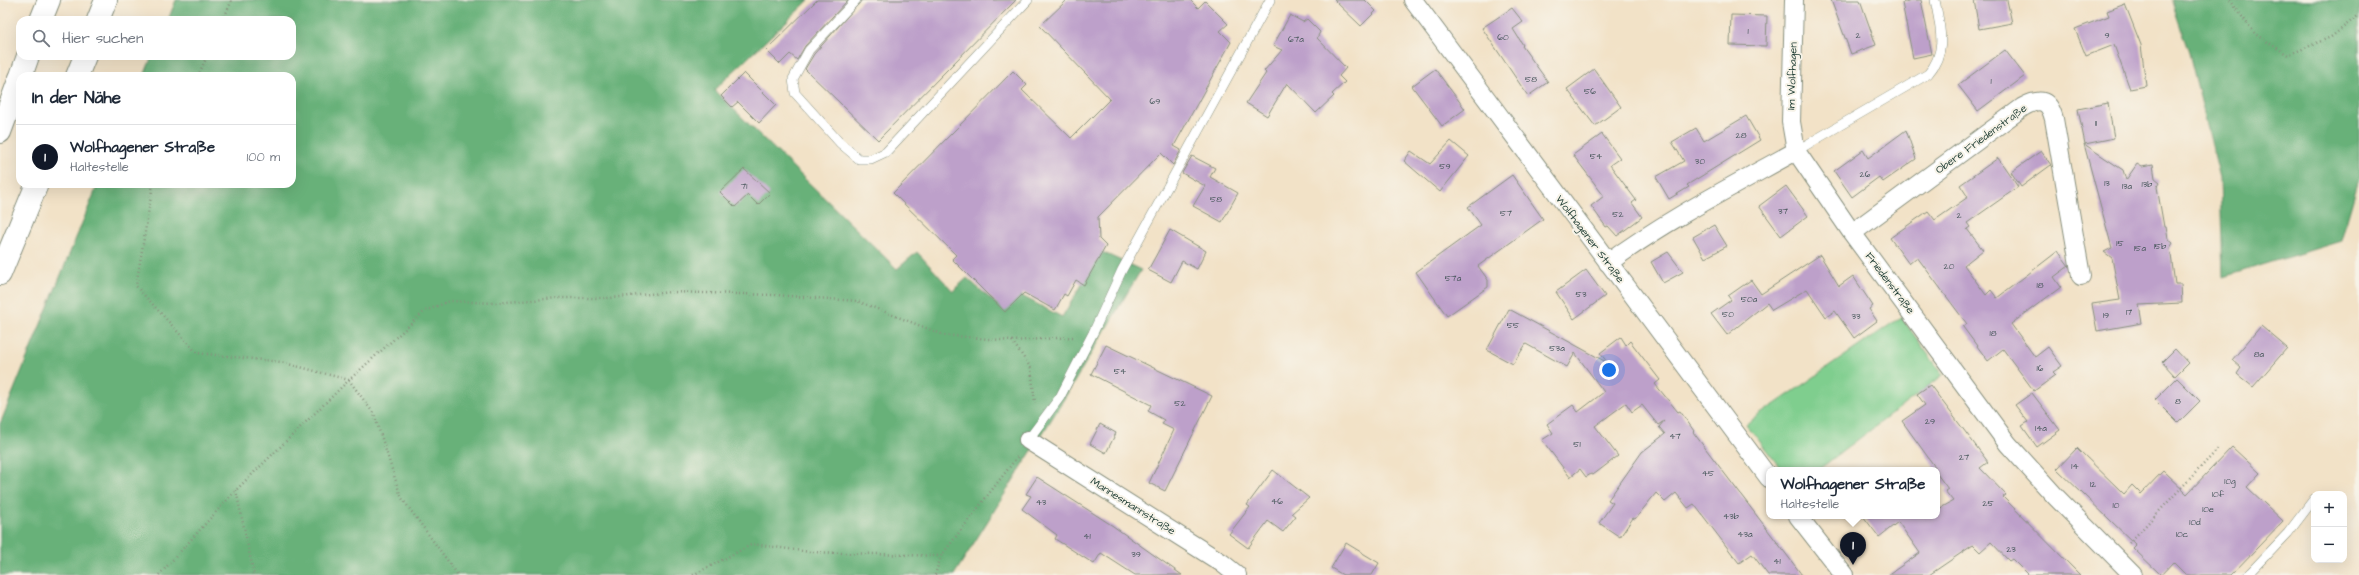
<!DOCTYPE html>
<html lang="de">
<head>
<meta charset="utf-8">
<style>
  body { margin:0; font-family:"Architects Daughter",sans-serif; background:#f2f2f3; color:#1f2937 }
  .controls { position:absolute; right:12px; bottom:12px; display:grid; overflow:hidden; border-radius:8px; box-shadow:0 4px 16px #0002 }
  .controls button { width:36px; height:36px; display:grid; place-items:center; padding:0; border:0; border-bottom:1px solid #e0e1e3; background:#fff; color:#1f2937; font:20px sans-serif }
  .you { position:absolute; left:1609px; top:370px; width:14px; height:14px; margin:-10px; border:3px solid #fff; border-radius:50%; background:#1a73e8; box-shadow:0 0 0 6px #1a73e833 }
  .badge { display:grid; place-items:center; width:26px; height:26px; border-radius:50%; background:#111827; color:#fff; font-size:13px; font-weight:700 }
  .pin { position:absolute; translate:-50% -33px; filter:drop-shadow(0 1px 2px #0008) }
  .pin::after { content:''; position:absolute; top:21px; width:14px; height:12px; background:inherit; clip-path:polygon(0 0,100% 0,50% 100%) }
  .popup { position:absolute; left:1766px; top:467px; width:174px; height:52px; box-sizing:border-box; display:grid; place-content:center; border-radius:8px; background:#fff; filter:drop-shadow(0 1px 3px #0005); font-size:13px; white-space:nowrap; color:#747a83 }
  .popup b { font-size:15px; color:#1f2937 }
  .popup::after { content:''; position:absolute; left:50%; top:100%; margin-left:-8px; border:8px solid transparent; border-top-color:#fff }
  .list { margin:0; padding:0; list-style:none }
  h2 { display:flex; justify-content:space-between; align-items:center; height:52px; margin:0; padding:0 16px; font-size:17px }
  h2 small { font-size:13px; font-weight:400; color:#747a83 }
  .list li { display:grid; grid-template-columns:26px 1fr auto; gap:12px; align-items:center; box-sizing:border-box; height:64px; padding:0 16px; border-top:1px solid #e0e1e3 }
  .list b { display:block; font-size:15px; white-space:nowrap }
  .list p { margin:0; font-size:13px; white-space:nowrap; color:#747a83 }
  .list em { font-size:13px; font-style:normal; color:#747a83 }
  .icon { flex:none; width:22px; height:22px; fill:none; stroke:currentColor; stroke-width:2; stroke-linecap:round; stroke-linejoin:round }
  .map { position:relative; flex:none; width:2359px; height:575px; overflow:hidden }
  .search { position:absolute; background:#fff; box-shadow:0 4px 16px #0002; left:16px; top:16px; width:280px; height:44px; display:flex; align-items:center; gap:10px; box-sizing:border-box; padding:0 14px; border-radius:12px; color:#747a83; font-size:15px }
  .panel { position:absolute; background:#fff; box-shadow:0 4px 16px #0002; left:16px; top:72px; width:280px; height:116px; border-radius:12px }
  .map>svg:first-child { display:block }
  .green { fill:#7fce8e; stroke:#4f8661 }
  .forest { fill:#67b179; stroke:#437756 }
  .building { fill:#bda0ca }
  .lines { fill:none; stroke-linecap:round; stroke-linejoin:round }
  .service-casing { stroke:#88907e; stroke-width:10 }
  .minor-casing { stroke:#88907e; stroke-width:20 }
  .motorway-casing { stroke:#88907e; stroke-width:24 }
  .path { stroke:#88907e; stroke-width:2.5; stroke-dasharray:1 3; stroke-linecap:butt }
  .service { stroke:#fff; stroke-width:9 }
  .minor { stroke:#fff; stroke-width:18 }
  .motorway { stroke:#fff; stroke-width:22 }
  .labels { text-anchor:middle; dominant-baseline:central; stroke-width:4; stroke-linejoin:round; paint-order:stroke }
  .number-label { font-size:9px; fill:#46565a }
  .street-label { font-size:11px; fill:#1f3d34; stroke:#f7f3e8 }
</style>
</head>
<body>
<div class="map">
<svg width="2359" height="575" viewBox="0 0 2359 575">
  <rect width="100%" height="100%" fill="#f7f3e8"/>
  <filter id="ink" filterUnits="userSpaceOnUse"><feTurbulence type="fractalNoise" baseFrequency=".025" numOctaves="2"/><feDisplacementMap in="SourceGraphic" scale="8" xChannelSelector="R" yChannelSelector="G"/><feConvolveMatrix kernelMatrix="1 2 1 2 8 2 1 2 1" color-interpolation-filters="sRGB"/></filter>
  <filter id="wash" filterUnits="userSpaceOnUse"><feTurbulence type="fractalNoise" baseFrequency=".012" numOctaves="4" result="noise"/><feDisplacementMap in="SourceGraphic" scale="16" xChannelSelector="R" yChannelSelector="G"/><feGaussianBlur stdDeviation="0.9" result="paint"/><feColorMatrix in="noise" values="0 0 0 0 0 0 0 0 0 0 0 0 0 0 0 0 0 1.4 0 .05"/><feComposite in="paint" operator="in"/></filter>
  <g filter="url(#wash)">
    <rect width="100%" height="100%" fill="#f2e2c7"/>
    <!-- green -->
    <path class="green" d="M1901,317L1943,375L1818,470H1782L1746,424Z"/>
    <!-- forest -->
    <path class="forest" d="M176,0H809L714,90L897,269L917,252L953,291L967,278L1003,310L1020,295L1062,317L1102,252L1141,270L1061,404L954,575H0V424L98,184H292V76H144L152,56H292V20H168Z
      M2171,0H2359V179L2341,241L2223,277L2220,178L2189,53Z"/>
    <g id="blocks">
      <!-- building -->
      <path class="building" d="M817,0H848L805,46L797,60L790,54L780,64L766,50Z
        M862,0H1016L878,140L805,69L814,54Z
        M1067,0H1190L1198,8L1205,1L1228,24L1220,31L1231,42L1174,146L1181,150L1173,165L1161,153L1098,217L1099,239L1106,246L1084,285L1076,280L1067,296L1064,294L1055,310L1024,293L1005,312L952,259L956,255L893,193L1013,71L1027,85L1022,90L1071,138L1110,99L1040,26Z
        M1334,0H1365L1376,11L1361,26Z
        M1831,0H1860L1876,45L1851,54Z
        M1911,0H1921L1932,54L1913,58L1902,3Z
        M1974,0H2007L2012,23L1979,29Z
        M2125,4L2141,45L2146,86L2130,89L2114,45L2086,56L2075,29L2109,16L2107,11Z
        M1512,8L1523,22L1513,29L1523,45L1522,46L1548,82L1528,96L1482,28Z
        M1290,15L1303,22L1307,19L1320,32L1317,38L1346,68L1339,76L1345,82L1332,94L1334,96L1316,113L1287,83L1267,116L1246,103L1266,73L1264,71L1282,50L1273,46Z
        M1731,15L1767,16L1766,46L1730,45Z
        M2005,50L2025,76L1978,111L1958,85Z
        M1435,69L1465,109L1442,126L1412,86Z
        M1594,69L1621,107L1595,126L1567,89Z
        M744,73L776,105L759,123L738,102L732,107L721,96Z
        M2108,103L2114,138L2085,144L2078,109Z
        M1746,116L1760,140L1687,185L1689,187L1669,199L1656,177L1684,161L1672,142L1696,128L1704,141Z
        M1906,130L1916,159L1883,182L1879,177L1852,197L1834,171L1863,150L1868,158Z
        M1602,134L1620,158L1610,165L1636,200L1632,203L1642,217L1617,236L1608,226L1606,227L1591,206L1604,196L1573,155Z
        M1451,141L1469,156L1440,192L1404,161L1411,151L1430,164Z
        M2084,144L2123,170L2126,180L2137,164L2142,167L2153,165L2155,178L2160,182L2157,187L2164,227H2166L2168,239L2173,243L2170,248L2175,284H2181L2182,303L2139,305L2142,323L2097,331L2092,304L2120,300L2112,258L2104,252L2112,248Z
        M2041,151L2051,165L2021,187L2011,172Z
        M1192,156L1215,168L1210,177L1238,193L1222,222L1193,206L1205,186L1182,173Z
        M1998,158L2018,187L1967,223L1970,227L1967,229L1983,250L1964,265L1986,295L1991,290L1997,298L2058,251L2069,266L2054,277L2061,287L2011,324L2035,357L2048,347L2062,366L2053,372L2056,375L2034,391L2003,349L1988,361L1963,327L1967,324L1917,257L1909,264L1890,238L1928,211L1935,220L1968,197L1960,185Z
        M744,169L770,193L758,205L748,195L735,207L720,192Z
        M1512,175L1543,219L1478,266L1488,280V287L1447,316L1416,272L1481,225L1468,207Z
        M1786,186L1808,216L1781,236L1759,206Z
        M1714,225L1727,246L1705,258L1693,237Z
        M1170,230L1206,251L1197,269L1182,261L1171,282L1148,270Z
        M1668,252L1683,272L1663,283L1651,262Z
        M1820,255L1839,286L1853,276L1873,306L1869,309L1877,321L1854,338L1835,311L1826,317L1807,289L1772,310L1767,303L1727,335L1711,314L1731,300L1728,296L1751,280L1761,294Z
        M1586,270L1605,296L1574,319L1556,292Z
        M1509,309L1608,363L1600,353L1621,337L1626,345L1630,341L1660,380L1655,384L1678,412L1680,411L1694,431L1693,432L1802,575H1768L1752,554L1739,563L1694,504L1688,508L1676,493L1665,502L1656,493L1635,519L1633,518L1620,537L1599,523L1613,503L1608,500L1642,452L1665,434L1659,427L1664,421L1658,425L1642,405L1632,412L1626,403L1595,426L1618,456L1593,475L1591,474L1586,477L1580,469L1570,477L1542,440L1553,433L1547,424L1573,405L1578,412L1604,392L1575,353L1567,367L1526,344L1513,364L1487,350Z
        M2261,326L2287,348L2253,387L2237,374L2241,368L2232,360Z
        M1106,345L1212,396L1165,491L1149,483L1174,430L1162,424L1164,420L1148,411L1151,405L1091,374Z
        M2175,349L2188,363L2175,376L2162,362Z
        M2177,378L2200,401L2178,423L2155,400Z
        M1930,385L1988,462L1980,468L2006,495L2003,497L2080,575H2028L2012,559L2009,561L1991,542L1980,552L1973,545L1929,575H1888L1920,553L1898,522L1879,537L1863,516H1937V510L1953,501L1945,491L1948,489L1937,474V470L1933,469L1935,467L1902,421L1925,405L1917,394Z
        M2032,393L2060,430L2037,447L2022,426L2028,422L2015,405Z
        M1100,424L1116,433L1106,453L1090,444Z
        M2232,447L2260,473L2247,487L2283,521L2231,575H2186L2173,562L2161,575L2133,548L2136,545L2057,469L2077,448L2124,494L2132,485L2141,494L2163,471L2187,494Z
        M1273,470L1309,498L1292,513L1296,516L1283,532L1268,521L1248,548L1229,534L1250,507L1247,505Z
        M1037,477L1113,526L1182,575H1135L1101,553L1094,564L1063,544L1055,539L1057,535L1022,509L1031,496L1026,494Z
        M1346,543L1379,563L1372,575H1343L1331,568Z"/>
    </g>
  </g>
  <g filter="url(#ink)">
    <use href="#blocks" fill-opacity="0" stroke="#88907e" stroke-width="1"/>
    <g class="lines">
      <defs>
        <path id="service" d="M856,0L809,50L793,79L795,93L840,143L859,159H871L886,152L1028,0
          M1796,151L1928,74C1948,51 1940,27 1935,0
          M1028,440L1060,397L1093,333L1122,270L1270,0
          M2248,575L2288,533L2314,499"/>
        <path id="minor" d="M1413,0L1769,478
          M1794,0L1791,122L1796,151L1852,233L2008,444L2056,497L2133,575
          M1852,233L2023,107C2041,97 2049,100 2054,119L2081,276
          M1608,263C1666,220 1733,186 1796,151
          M1028,440L1222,563L1237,575
          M1798,516L1844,575"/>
        <path id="motorway" d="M41,20L49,0
          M98,20L106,0
          M21,76L28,56
          M77,76L85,56
          M0,132L20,78
          M0,274L37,184"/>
      </defs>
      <!-- service casing -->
      <use href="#service" class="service-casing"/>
      <!-- minor casing -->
      <use href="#minor" class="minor-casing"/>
      <!-- motorway casing -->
      <use href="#motorway" class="motorway-casing"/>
      <!-- path -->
      <path class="path" d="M2230,0L2255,34L2288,55L2331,37L2359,15
        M223,20L232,0
        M198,76L207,56
        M153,184L136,286L197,353L281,362L349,380L425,311L450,301L494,303L558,298H609L671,292L775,295L857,301L944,335L1012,341L1073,337
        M1012,341L1031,368L1035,403
        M236,490L254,575
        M2129,543L2219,448
        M159,575L236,490L349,380L374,414L401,497L458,575
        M693,575L753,544L810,552L941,556
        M935,575L941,556L1018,456"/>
      <!-- service -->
      <use href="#service" class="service"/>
      <!-- minor -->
      <use href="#minor" class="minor"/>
      <!-- motorway -->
      <use href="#motorway" class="motorway"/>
    </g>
  </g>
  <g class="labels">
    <!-- number labels -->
    <g class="number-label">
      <text x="1748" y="31">1</text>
      <text x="1858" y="35">2</text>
      <text x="2107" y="35">9</text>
      <text x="1503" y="37">60</text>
      <text x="1296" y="39">67a</text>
      <text x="1531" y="79">58</text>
      <text x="1991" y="81">1</text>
      <text x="1590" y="91">56</text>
      <text x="1155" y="101">69</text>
      <text x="2096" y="123">11</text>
      <text x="1741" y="135">28</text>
      <text x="1596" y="156">54</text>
      <text x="1700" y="161">30</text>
      <text x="1445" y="166">59</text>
      <text x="1865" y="174">26</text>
      <text x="2107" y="183">13</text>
      <text x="2147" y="184">13b</text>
      <text x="744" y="186">71</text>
      <text x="2127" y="186">13a</text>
      <text x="1216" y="199">58</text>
      <text x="1783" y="211">37</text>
      <text x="1506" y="213">57</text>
      <text x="1618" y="214">52</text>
      <text x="1959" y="215">2</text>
      <text x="2120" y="243">15</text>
      <text x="2160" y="246">15b</text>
      <text x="2140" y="248">15a</text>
      <text x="1949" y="266">20</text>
      <text x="1453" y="278">57a</text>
      <text x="2040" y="285">18</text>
      <text x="1581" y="294">53</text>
      <text x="1749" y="299">50a</text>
      <text x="2129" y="312">17</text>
      <text x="1728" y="314">50</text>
      <text x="2106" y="315">19</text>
      <text x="1856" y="316">33</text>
      <text x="1513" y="325">55</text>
      <text x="1993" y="333">18</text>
      <text x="1557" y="348">53a</text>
      <text x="2259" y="354">8a</text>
      <text x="2040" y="368">16</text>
      <text x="1120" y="371">54</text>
      <text x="2178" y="401">8</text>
      <text x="1180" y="403">52</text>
      <text x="1930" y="421">29</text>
      <text x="2041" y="428">14a</text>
      <text x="1675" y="436">47</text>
      <text x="1577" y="444">51</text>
      <text x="1964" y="457">27</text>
      <text x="2075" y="466">14</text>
      <text x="1708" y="473">45</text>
      <text x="2230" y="481">10g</text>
      <text x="2093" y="484">12</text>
      <text x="2218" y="494">10f</text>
      <text x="1277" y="501">46</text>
      <text x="1041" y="502">43</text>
      <text x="1988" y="503">25</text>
      <text x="2116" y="505">10</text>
      <text x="2208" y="509">10e</text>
      <text x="1731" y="516">43b</text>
      <text x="2195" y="522">10d</text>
      <text x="1745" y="534">43a</text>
      <text x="2182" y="534">10c</text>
      <text x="1087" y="536">41</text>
      <text x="2011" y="549">23</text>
      <text x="1136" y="554">39</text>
      <text x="1777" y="561">41</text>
    </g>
    <!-- street labels -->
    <g class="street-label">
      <text transform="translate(1792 76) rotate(-88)">Im Wolfhagen</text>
      <text transform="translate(1981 139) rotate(-36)">Obere Friedenstraße</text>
      <text transform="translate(1590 239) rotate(53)">Wolfhagener Straße</text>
      <text transform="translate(1890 283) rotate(53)">Friedenstraße</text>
      <text transform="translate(1133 506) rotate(32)">Mannesmannstraße</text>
    </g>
  </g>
</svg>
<div class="controls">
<button>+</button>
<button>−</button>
</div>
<div class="you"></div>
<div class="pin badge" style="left:1853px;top:565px">1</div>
<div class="popup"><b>Wolfhagener Straße</b>Haltestelle</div>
<div class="search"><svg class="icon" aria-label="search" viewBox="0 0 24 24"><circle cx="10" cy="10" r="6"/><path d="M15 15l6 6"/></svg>Hier suchen</div>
<section class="panel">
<h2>In der Nähe<small></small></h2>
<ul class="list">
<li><span class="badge">1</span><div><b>Wolfhagener Straße</b><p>Haltestelle</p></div><em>100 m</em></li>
</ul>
</section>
</div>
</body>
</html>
